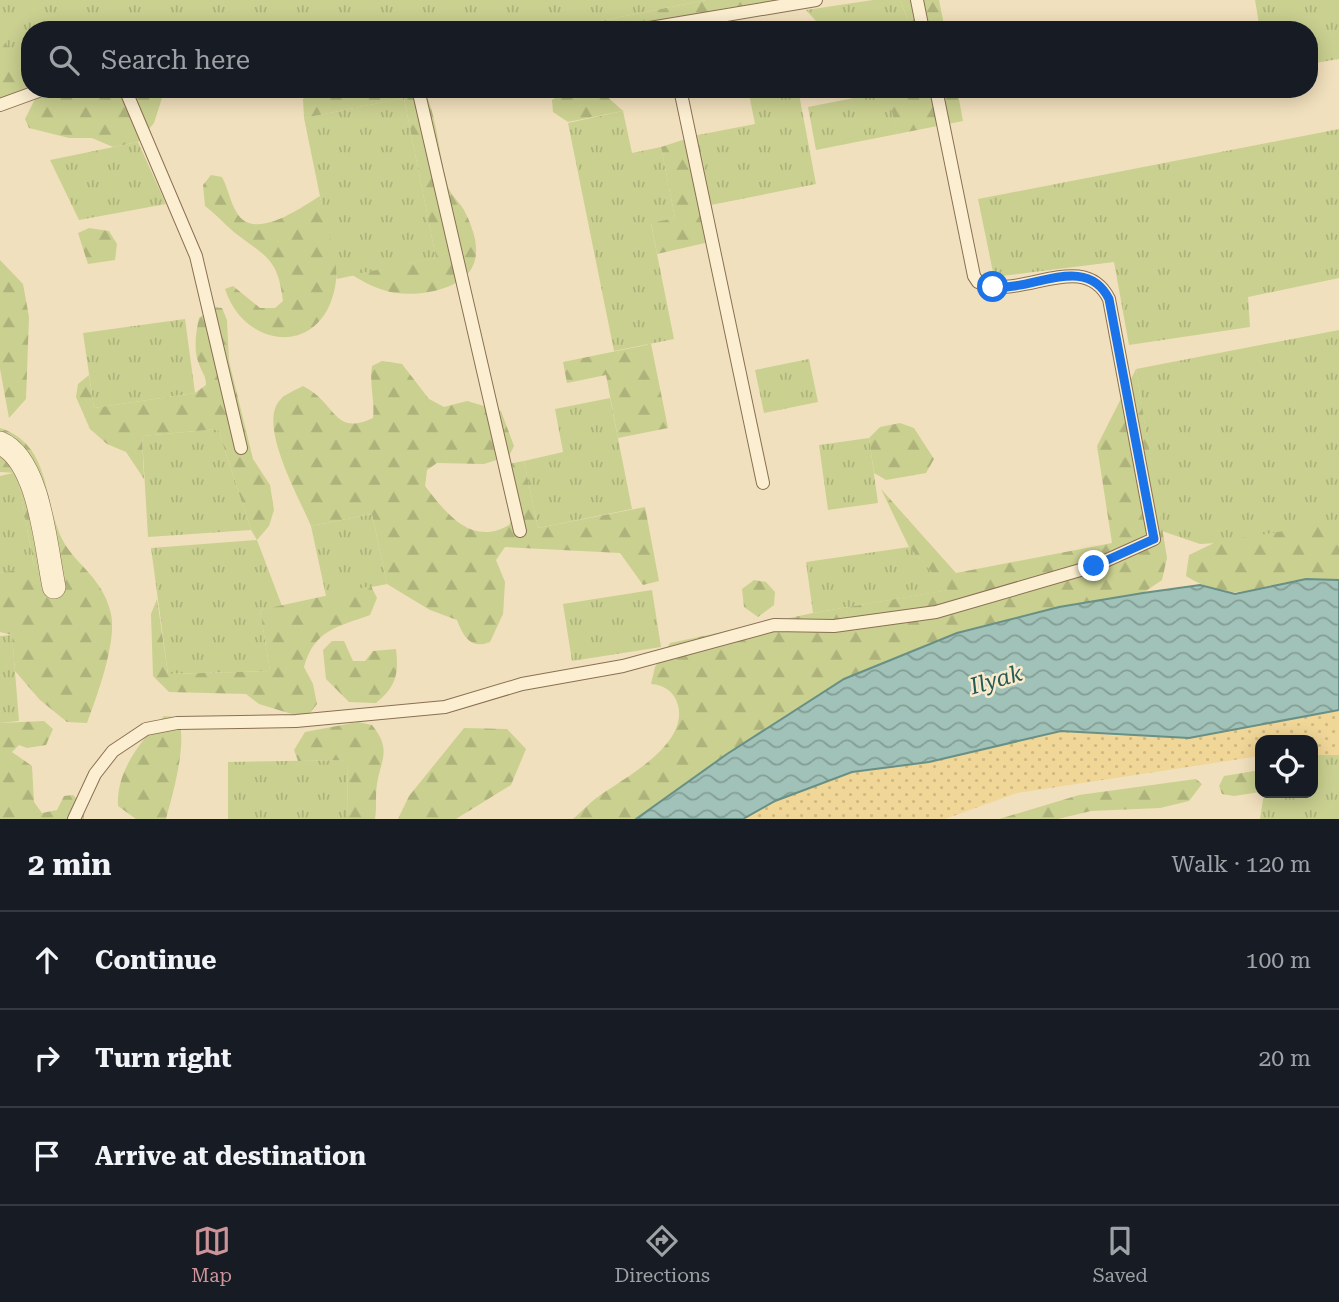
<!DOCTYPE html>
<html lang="en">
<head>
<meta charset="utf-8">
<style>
  body { margin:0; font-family:"Roboto Serif",serif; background:#20242c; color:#f1f3f6 }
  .controls { position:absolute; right:21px; bottom:21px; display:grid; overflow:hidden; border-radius:14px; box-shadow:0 4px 18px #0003 }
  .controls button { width:63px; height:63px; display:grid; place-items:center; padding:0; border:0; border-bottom:2px solid #363941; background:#171b24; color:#f1f3f6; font:35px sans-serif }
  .stop { position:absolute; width:21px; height:21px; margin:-16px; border:5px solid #1a73e8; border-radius:50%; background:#fff }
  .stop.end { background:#1a73e8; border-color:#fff; box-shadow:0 2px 7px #0008 }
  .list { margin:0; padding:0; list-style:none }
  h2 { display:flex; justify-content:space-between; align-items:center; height:91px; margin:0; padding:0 28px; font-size:30px }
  h2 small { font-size:23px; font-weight:400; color:#9ea1a6 }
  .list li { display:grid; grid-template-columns:46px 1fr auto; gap:21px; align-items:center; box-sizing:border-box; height:98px; padding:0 28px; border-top:2px solid #363941 }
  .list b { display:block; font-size:26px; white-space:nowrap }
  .list em { font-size:23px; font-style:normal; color:#9ea1a6 }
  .icon { flex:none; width:38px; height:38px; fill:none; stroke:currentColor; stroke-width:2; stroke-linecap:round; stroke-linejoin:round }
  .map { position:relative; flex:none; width:1339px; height:819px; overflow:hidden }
  .search { position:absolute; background:#171b24; box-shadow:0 4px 18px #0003; left:21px; right:21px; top:21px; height:77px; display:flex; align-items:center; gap:18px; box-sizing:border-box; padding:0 24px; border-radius:28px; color:#9ea1a6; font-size:26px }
  .sheet { height:385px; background:#171b24 }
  nav { display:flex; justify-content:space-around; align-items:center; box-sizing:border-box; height:98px; border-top:2px solid #363941; background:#171b24; font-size:19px; color:#9ea1a6 }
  nav a { display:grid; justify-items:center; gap:4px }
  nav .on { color:#cc9498 }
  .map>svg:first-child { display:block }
  .grass { fill:url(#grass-tufts) }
  .forest { fill:url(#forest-firs) }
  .sand { fill:url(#sand-dots) }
  .water { fill:url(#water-waves); stroke:#689085; stroke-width:2 }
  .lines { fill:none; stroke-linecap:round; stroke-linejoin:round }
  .lane-casing { stroke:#8a7055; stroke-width:14 }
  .street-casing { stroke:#8a7055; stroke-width:24 }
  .lane { stroke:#fceed0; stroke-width:12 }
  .street { stroke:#fceed0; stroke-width:23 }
  .route { stroke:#1a73e8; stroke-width:9 }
  .labels { text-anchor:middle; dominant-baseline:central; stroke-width:5; stroke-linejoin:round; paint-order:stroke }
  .water-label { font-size:23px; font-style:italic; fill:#285a55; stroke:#f8ebcd }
</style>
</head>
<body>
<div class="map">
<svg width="1339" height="819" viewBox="0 0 1339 819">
  <defs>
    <pattern id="grass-tufts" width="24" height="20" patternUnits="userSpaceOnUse" patternTransform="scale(1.75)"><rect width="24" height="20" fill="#cad090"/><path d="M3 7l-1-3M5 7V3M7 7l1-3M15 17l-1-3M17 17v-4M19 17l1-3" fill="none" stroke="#aeb37c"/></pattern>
    <pattern id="forest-firs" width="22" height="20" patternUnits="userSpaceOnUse" patternTransform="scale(1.75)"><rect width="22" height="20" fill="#cad090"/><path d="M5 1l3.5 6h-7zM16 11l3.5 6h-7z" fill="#aeb37c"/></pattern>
    <pattern id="sand-dots" width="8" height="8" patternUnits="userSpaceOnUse" patternTransform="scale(1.75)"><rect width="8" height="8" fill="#f0d697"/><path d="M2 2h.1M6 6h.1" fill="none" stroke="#cfb882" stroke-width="1.8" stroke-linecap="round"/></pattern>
    <pattern id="water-waves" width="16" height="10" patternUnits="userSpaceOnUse" patternTransform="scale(1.75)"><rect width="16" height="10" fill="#a1c2b8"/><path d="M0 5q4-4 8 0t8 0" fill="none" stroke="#849e95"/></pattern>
  </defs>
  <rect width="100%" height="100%" fill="#f1e0bd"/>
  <!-- grass -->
  <path class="grass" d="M0,0H706L555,30H30V67L0,73Z
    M873,0H900L912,30H824L806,10Z
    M1255,0H1339V59L1309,64V30H1260Z
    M748,89H798L816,184L711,205L698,135L755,124Z
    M889,91L897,134L816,150L808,107Z
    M404,98L436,258L337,279L304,118Z
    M623,111L632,153L661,147L675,218L651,224L674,339L614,351L568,123Z
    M1339,129V278L1248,297L1250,327L1129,345L1114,262L994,277L978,199Z
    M138,142L166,204L79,220L50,160Z
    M185,319L195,393L94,408L83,333Z
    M1339,330V525L1234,542L1200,544L1162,531L1136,369Z
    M809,359L818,402L764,413L755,370Z
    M610,398L632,509L538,528L524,461L563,452L555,409Z
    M218,429L251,530L148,537L142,436Z
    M869,438L878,503L828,510L819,445Z
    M17,472L34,567L0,573V476Z
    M372,514L387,584L326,596L311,526Z
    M257,540L282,606L260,610L270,671L168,674L151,548Z
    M909,547L949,590L813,613L806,562Z
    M652,590L661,647L572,661L563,604Z
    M12,635L19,721L0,723V636Z
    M1313,755H1339V819H1260L1264,793H1313Z
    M347,760L348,819H228V762Z"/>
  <!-- forest -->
  <path class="forest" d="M706,0H813L656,30H555Z
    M900,0H939L945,30H912Z
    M0,33L8,47L11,70L30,67V89L0,112Z
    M65,89H160L162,98L154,123L138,142L113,147L92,138H69L29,128L25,119L35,99Z
    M385,89L403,90L428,99C438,126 439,155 447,183C449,194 459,201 464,210C485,251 481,280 434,291C400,298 380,292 352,275L436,258L404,98L304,118L303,99L311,92L357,94Z
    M590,89L603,93L623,111L568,122L553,112L552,100L563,93Z
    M887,89H957L963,121L897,134Z
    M698,135L718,240L657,254L651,223L675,218L661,147Z
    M211,175L222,177C228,188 230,202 237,213C254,242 302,207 320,196C324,216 339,263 336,281C326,358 245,351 225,289L233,286L260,308H275L283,301C278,261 269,258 239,236C227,227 217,215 205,206L203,185Z
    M89,228L109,231L117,244L115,260L88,264L78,233Z
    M0,260L23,284L29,317L26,399L9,418L0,369Z
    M213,307L222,308L227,320L229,361L253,459L270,485L274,510L269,526L257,540L251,530L218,429L142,436L144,479L126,452L107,444L90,429L76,397L78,384L89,375L94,408L195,393L206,385C206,375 202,373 199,364C193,350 196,332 199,318Z
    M651,344L668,428L618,438L606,375L567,383L563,362Z
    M382,361L402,364L429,399L444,407L467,401L501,411L514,446L509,456L484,464L437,463L427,470L425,486C446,513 471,547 509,525L511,521L498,466L524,461L538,528L645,507L659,581L643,585L620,553L505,547L496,560L505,582L503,614L490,642C471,650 463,636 457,620L430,610L387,584L372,514L311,526C300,499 257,425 280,400C285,394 296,390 303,386C337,403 333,437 373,418C375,400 369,384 372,366Z
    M1136,369L1167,558L1162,580L1143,593L1059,607L957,633L897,657L844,679L727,754L636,819H573C582,811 591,801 602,794C628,776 688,744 678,705C674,691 664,685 651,684L655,667L670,643L813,613L948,590L909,547L881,489L956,573L1112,543L1097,446Z
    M900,423L914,428L934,459L926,473L886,480L874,473L869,438L880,427Z
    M0,428C51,444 43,500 62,539C76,566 103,577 111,614C117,642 97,696 87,723L67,722L40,700L15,671L12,635L0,632V573L34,566L17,473L0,472Z
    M1339,522V580C1328,580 1317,578 1306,579C1255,584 1237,607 1186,576L1189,555L1216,542Z
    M754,580L766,582L775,592L774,605L758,617L744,607L742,589Z
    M371,586L377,598L370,615C337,627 314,630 304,667L313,684L317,704L310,713L295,715L259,704L246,694L169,692L153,676L151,614L157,599L168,674L270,671L260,610Z
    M332,641H344L353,661H365L373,651L396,649C399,674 396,687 376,703L349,702L326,679L323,650Z
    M164,716L178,717C188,742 173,793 166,819H136L118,806C116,770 142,740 164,716Z
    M44,721L53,729L46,745L27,748L19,745L12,752L32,766L34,802L42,813L57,810L64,796L73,795L84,806V819H0V723Z
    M358,722L372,725C392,750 381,759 377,784C375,795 377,808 375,819H348L347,760L298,761L294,750L305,732Z
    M464,728L507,729L526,749L511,785L456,819H398L409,796Z
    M1260,770V792L1234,796L1222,794L1219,786L1224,776Z
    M1196,779L1202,784L1189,801L1160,808L1091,811L1058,819H999L1079,795Z"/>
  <!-- sand -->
  <path class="sand" d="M1339,710V755H1313V740H1260V756L1017,793L945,819H743L775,801L852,772L929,762L1061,731L1121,736Z"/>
  <!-- water -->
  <path class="water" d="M1306,579L1339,580V710L1189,738L1061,731L929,762L852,772L775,801L743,819H636L727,754L844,679L957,633L1059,607L1143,593L1200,585L1235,594Z"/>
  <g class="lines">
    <defs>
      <path id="lane" d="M917,0L923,30
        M638,30L816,0
        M125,89L196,256L241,448
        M418,89L520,531
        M680,89L763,483
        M0,105L44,89
        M74,819L95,774L113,751L146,729L177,723L296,721L445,707L522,684L623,666L774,625L834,626L936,612L1094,566L1154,539L1109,299C1083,247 1019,303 978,282L974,276L936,89"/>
      <path id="street" d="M0,443C40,460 46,549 54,587"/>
    </defs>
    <!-- lane casing -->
    <use href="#lane" class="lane-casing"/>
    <!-- street casing -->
    <use href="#street" class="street-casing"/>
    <!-- lane -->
    <use href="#lane" class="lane"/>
    <!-- street -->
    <use href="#street" class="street"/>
  </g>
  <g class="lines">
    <!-- route -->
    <path class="route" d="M993,287C1033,291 1086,253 1109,299L1154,539L1094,566"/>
  </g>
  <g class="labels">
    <!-- water labels -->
    <g class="water-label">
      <text transform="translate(996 680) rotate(-16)">Ilyak</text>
    </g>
  </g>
</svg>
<div class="controls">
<button><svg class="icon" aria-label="locate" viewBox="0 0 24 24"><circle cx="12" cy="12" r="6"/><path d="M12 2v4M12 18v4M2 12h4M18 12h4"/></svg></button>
</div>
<div class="stop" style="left:993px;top:287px"></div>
<div class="stop end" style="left:1094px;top:566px"></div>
<div class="search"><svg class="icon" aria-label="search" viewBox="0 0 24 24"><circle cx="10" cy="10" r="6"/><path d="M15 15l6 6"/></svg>Search here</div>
</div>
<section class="sheet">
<h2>2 min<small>Walk · 120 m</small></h2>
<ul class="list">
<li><svg class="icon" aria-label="ahead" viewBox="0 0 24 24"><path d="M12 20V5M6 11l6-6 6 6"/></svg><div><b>Continue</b></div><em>100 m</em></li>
<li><svg class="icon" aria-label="right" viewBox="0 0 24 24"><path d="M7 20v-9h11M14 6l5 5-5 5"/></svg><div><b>Turn right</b></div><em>20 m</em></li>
<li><svg class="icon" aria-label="arrive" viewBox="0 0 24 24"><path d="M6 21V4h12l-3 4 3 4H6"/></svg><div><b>Arrive at destination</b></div></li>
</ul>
</section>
<nav>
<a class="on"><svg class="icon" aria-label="map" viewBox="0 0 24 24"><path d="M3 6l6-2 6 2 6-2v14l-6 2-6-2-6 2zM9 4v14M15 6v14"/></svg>Map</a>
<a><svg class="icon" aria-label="directions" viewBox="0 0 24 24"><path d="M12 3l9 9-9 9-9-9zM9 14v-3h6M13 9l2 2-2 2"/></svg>Directions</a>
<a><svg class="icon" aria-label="saved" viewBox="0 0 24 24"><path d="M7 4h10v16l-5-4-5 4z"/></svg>Saved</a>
</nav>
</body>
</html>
